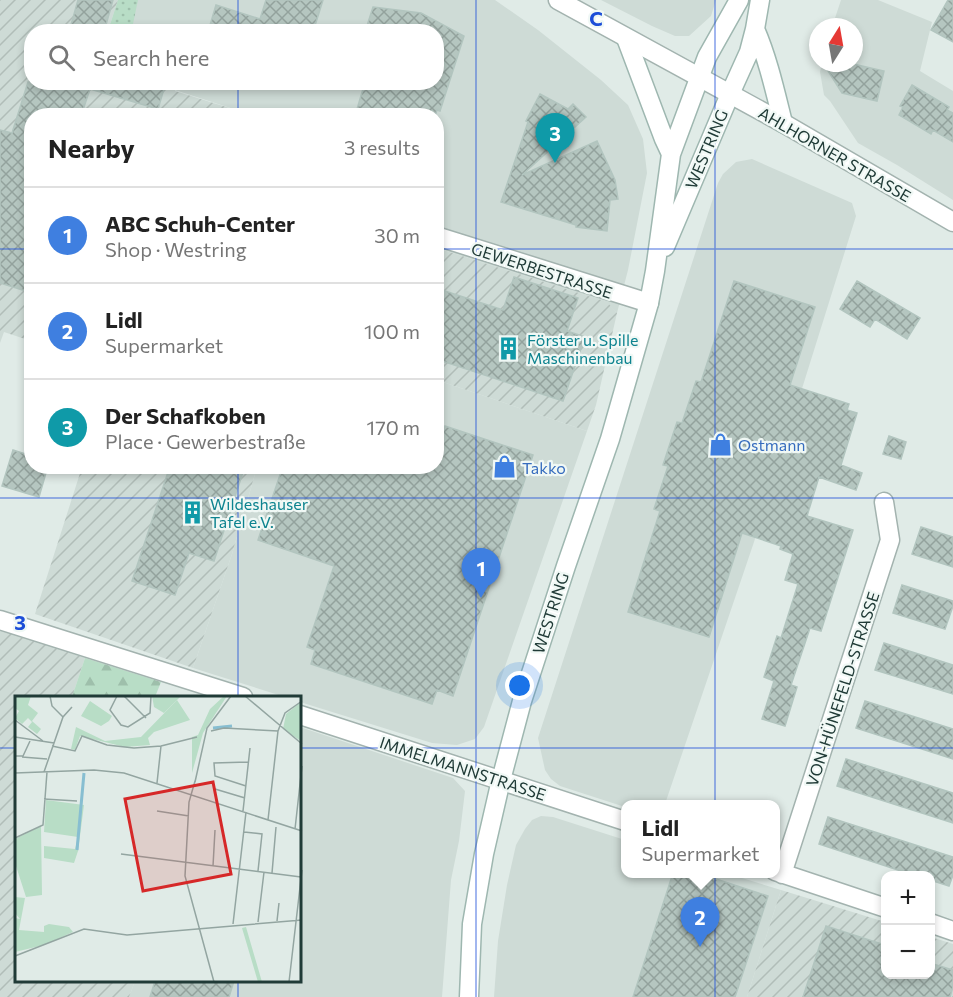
<!DOCTYPE html>
<html lang="en">
<head>
<meta charset="utf-8">
<style>
  body { margin:0; font-family:Commissioner,sans-serif; background:#f6f6f6; color:#222 }
  .controls { position:absolute; right:18px; bottom:18px; display:grid; overflow:hidden; border-radius:12px; box-shadow:0 3px 9px #0003 }
  .controls button { width:54px; height:54px; display:grid; place-items:center; padding:0; border:0; border-bottom:2px solid #e0e0e0; background:#fff; color:#222; font:30px sans-serif }
  .compass { position:absolute; left:809px; top:18px; width:54px; height:54px; border-radius:50%; background:#fff; box-shadow:0 3px 9px #0003; rotate:11deg }
  .you { position:absolute; left:520px; top:686px; width:21px; height:21px; margin:-15px; border:4px solid #fff; border-radius:50%; background:#1a73e8; box-shadow:0 0 0 9px #1a73e833 }
  .badge { display:grid; place-items:center; width:39px; height:39px; border-radius:50%; background:#0f766e; color:#fff; font-size:20px; font-weight:700 }
  .pin { position:absolute; translate:-50% -50px; filter:drop-shadow(0 2px 3px #0008) }
  .pin::after { content:''; position:absolute; top:32px; width:21px; height:18px; background:inherit; clip-path:polygon(0 0,100% 0,50% 100%) }
  .popup { position:absolute; left:621px; top:800px; width:159px; height:78px; box-sizing:border-box; display:grid; place-content:center; border-radius:12px; background:#fff; filter:drop-shadow(0 2px 4px #0005); font-size:20px; white-space:nowrap; color:#767676 }
  .popup b { font-size:22px; color:#222 }
  .popup::after { content:''; position:absolute; left:50%; top:100%; margin-left:-12px; border:12px solid transparent; border-top-color:#fff }
  .list { margin:0; padding:0; list-style:none }
  h2 { display:flex; justify-content:space-between; align-items:center; height:78px; margin:0; padding:0 24px; font-size:26px }
  h2 small { font-size:20px; font-weight:400; color:#767676 }
  .list li { display:grid; grid-template-columns:39px 1fr auto; gap:18px; align-items:center; box-sizing:border-box; height:96px; padding:0 24px; border-top:2px solid #e0e0e0 }
  .list b { display:block; font-size:22px; white-space:nowrap }
  .list p { margin:0; font-size:20px; white-space:nowrap; color:#767676 }
  .list em { font-size:20px; font-style:normal; color:#767676 }
  .icon { flex:none; width:33px; height:33px; fill:none; stroke:currentColor; stroke-width:2; stroke-linecap:round; stroke-linejoin:round }
  .map { position:relative; flex:none; width:953px; height:997px; overflow:hidden }
  .search { position:absolute; background:#fff; box-shadow:0 3px 9px #0003; left:24px; top:24px; width:420px; height:66px; display:flex; align-items:center; gap:15px; box-sizing:border-box; padding:0 21px; border-radius:24px; color:#767676; font-size:22px }
  .panel { position:absolute; background:#fff; box-shadow:0 3px 9px #0003; left:24px; top:108px; width:420px; height:366px; border-radius:24px }
  .map>svg:first-child { display:block }
  .built { fill:#cedbd6 }
  .industrial { fill:url(#industrial-furrows) }
  .grass { fill:url(#grass-dots) }
  .forest { fill:url(#forest-firs) }
  .building { fill:url(#building-cross-hatch); stroke:#b2c5bf; stroke-width:1.5 }
  .lines { fill:none; stroke-linecap:round; stroke-linejoin:round }
  .minor-casing { stroke:#a3b3af; stroke-width:21 }
  .tertiary-casing { stroke:#a3b3af; stroke-width:21 }
  .secondary-casing { stroke:#9eb7b0; stroke-width:21 }
  .minor { stroke:#fff; stroke-width:18 }
  .tertiary { stroke:#fff; stroke-width:18 }
  .secondary { stroke:#fff; stroke-width:18 }
  .grid { fill:none; stroke:#1d4ed8; stroke-width:1.5; stroke-opacity:0.55 }
  .labels { text-anchor:middle; dominant-baseline:central; stroke-width:4.5; stroke-linejoin:round; paint-order:stroke }
  .street-label { font-size:16px; fill:#203b37; stroke:#f0f8f5 }
  .culture-label { font-size:16px; fill:#0d838f; stroke:#f0f8f5; text-anchor:start }
  .shop-label { font-size:16px; fill:#366cbe; stroke:#f0f8f5; text-anchor:start }
  .inset-river { fill:none; stroke:#87bed1; stroke-width:3 }
  .inset-road { fill:none; stroke:#93a5a1; stroke-width:1.5 }
  .view { fill:#d62828; fill-opacity:0.15; stroke:#d62828; stroke-width:3 }
  .inset-edge { fill:none; stroke:#203b37; stroke-width:3 }
  .grid-label { font-size:20px; text-anchor:middle; font-weight:bold; fill:#1d4ed8; stroke:#f0f8f5; stroke-width:4.5; stroke-linejoin:round; paint-order:stroke }
</style>
</head>
<body>
<div class="map">
<svg width="953" height="997" viewBox="0 0 953 997">
  <defs>
    <pattern id="industrial-furrows" width="10" height="10" patternUnits="userSpaceOnUse" patternTransform="scale(1.5)"><rect width="10" height="10" fill="#cedbd6"/><path d="M-1 1l2-2M0 10L10 0M9 11l2-2" fill="none" stroke="#b1bdb8"/></pattern>
    <pattern id="grass-dots" width="8" height="8" patternUnits="userSpaceOnUse" patternTransform="scale(1.5)"><rect width="8" height="8" fill="#b8ddc6"/><path d="M2 2h.1M6 6h.1" fill="none" stroke="#9ebfab" stroke-width="1.8" stroke-linecap="round"/></pattern>
    <pattern id="forest-firs" width="22" height="20" patternUnits="userSpaceOnUse" patternTransform="scale(1.5)"><rect width="22" height="20" fill="#b8ddc6"/><path d="M5 1l3.5 6h-7zM16 11l3.5 6h-7z" fill="#9ebfab"/></pattern>
    <pattern id="building-cross-hatch" width="8" height="8" patternUnits="userSpaceOnUse" patternTransform="scale(1.5)"><rect width="8" height="8" fill="#b5c6c0"/><path d="M0 0l8 8M0 8l8-8" fill="none" stroke="#93a29d"/></pattern>
  </defs>
  <rect width="100%" height="100%" fill="#e0ebe7"/>
  <!-- built -->
  <path class="built" d="M118,0H495L538,30L601,80L628,105L643,139L647,173L628,270L617,313L606,302L437,248L436,116L252,115L175,90L177,82H436V32H108Z
    M601,0H716L711,16L689,36H675L652,26Z
    M841,0H878L932,22L920,71L953,91V200L897,165L858,143L830,101L824,95L820,72L822,63H854V27H832Z
    M752,159L852,203L856,216L754,542L665,804H625V807L560,786L551,779L545,770L538,738L718,183L723,174L736,162Z
    M437,380L587,431L484,727L475,739L457,745L432,743L300,702V697H285L193,668L232,554L257,467L436,466Z
    M300,727L453,778L465,791L459,841L451,880L442,997H129L135,981L300,980Z
    M541,816L553,817L625,840V874H729L781,890L747,997H494L498,941L507,885L516,845L525,829L532,820Z"/>
  <!-- industrial -->
  <path class="industrial" d="M0,0H118L108,31L32,32V82L177,83L175,91L252,115L32,116L31,341L4,332L0,343Z
    M437,248L607,302L617,313L596,405L587,431L437,380Z
    M82,467H257L232,554L193,668L35,614Z
    M0,629L85,658L72,697H16V980L135,981L129,997H0Z
    M781,890L885,922L886,974H930L931,937L953,944V997H747Z"/>
  <!-- grass -->
  <path class="grass" d="M118,0H138L133,24L136,31H108Z"/>
  <!-- forest -->
  <path class="forest" d="M85,658L161,682L155,697H72Z"/>
  <!-- building -->
  <path class="building" d="M78,0H113L104,32H69Z
    M266,0H323L313,32H208L216,5L260,19Z
    M948,0H953V42L931,30Z
    M373,7L421,13L464,36L440,111L437,110L435,116H355L365,82H436V32H365Z
    M823,63H849L884,71L877,101L842,93Z
    M28,82H166L158,109L90,89L81,116H32V293L0,283V130L12,133Z
    M912,85L949,107L947,110L953,113V142L933,130L931,134L899,115L903,107L900,106Z
    M540,94L568,109L573,104L586,117L522,175L597,141L615,180L618,199L610,200L607,231L576,227V225L501,202L528,122L526,121Z
    M514,277L578,298L567,331L585,337L563,401L436,359V288L503,310Z
    M734,281L815,307L790,385L849,404L847,410L857,413L841,465L862,473L856,490L819,477L807,516L853,530L821,631L810,628L791,685L797,687L785,726L762,719L774,681L764,677L777,636L781,638L798,584L785,580L793,554L780,549L781,546L742,533L709,637L628,612L660,511L654,509L668,466L663,465L677,422L682,423L696,381L701,382Z
    M857,281L920,318L907,339L875,319L870,327L840,309Z
    M445,426L533,455L453,696L437,690L432,704L311,664L315,650L307,647L334,566L258,540L283,466H436V451Z
    M889,436L906,442L901,459L883,454Z
    M13,450L32,456V466H48L39,497L2,486Z
    M170,466H198L213,472L215,466H245L214,561L189,553L175,595L132,581Z
    M921,527L953,537V567L912,554Z
    M902,585L953,601V606L945,629L893,613Z
    M884,643L953,665V694L875,670Z
    M865,701L953,729V759L856,728Z
    M846,759L953,793V823L837,786Z
    M828,817L953,857V875L949,886L930,880V876H916L819,844Z
    M673,873H698L768,896L735,997H633Z
    M826,926L885,945V975H930V963L953,970V987L950,997H803Z
    M155,981H234L229,997H150Z"/>
  <g class="lines">
    <defs>
      <path id="minor" d="M436,236L649,303
        M0,620L243,697
        M300,715L625,821
        M775,871L886,908
        M782,874L890,540L884,502
        M930,923L953,931"/>
      <path id="tertiary" d="M558,0L783,123L953,222"/>
      <path id="secondary" d="M755,29C768,59 775,91 783,123
        M626,38L664,139L671,154
        M665,247L730,94L749,52L755,29L760,0
        M469,997L472,924L484,854L501,780L522,701L566,566L610,439L649,303L655,271L671,154L707,57L739,0"/>
    </defs>
    <!-- minor casing -->
    <use href="#minor" class="minor-casing"/>
    <!-- tertiary casing -->
    <use href="#tertiary" class="tertiary-casing"/>
    <!-- secondary casing -->
    <use href="#secondary" class="secondary-casing"/>
    <!-- minor -->
    <use href="#minor" class="minor"/>
    <!-- tertiary -->
    <use href="#tertiary" class="tertiary"/>
    <!-- secondary -->
    <use href="#secondary" class="secondary"/>
  </g>
  <!-- grid -->
  <path class="grid" d="M238,0V32M476,0V997M715,0V997M238,82V116M0,249H32M436,249H953M238,466V697M0,498H953M0,748H16M300,748H953M238,980V997"/>
  <!-- icons -->
  <defs>
    <symbol id="building-bare" viewBox="-9 -9 18 18"><path d="M-4-6H4V6H1V3H-1V6H-4ZM-2.5-4.3h1.7v1.8h-1.7ZM.8-4.3h1.7v1.8H.8ZM-2.5-1h1.7V.8h-1.7ZM.8-1h1.7V.8H.8Z" fill="#0f9aa8" stroke="#f0f8f5" stroke-width="2.5" paint-order="stroke"/></symbol>
    <symbol id="shop-bare" viewBox="-9 -9 18 18"><path d="M-5-2.5h2.3a2.7 3.5 0 0 1 5.4 0H5L5.5 6h-11ZM-1.5-2.5h3a1.5 2.3 0 0 0-3 0Z" fill="#3f7fe0" stroke="#f0f8f5" stroke-width="2.5" paint-order="stroke"/></symbol>
  </defs>
  <g fill-rule="evenodd">
    <use href="#building-bare" x="492" y="332" width="33" height="33"/>
    <use href="#shop-bare" x="704" y="428" width="33" height="33"/>
    <use href="#shop-bare" x="488" y="450" width="33" height="33"/>
    <use href="#building-bare" x="176" y="496" width="33" height="33"/>
  </g>
  <g class="labels">
    <!-- street labels -->
    <g class="street-label">
      <text transform="translate(706 149) rotate(-67)">WESTRING</text>
      <text transform="translate(835 154) rotate(30)">AHLHORNER STRASSE</text>
      <text transform="translate(542 270) rotate(18)">GEWERBESTRASSE</text>
      <text transform="translate(550 613) rotate(-72)">WESTRING</text>
      <text transform="translate(842 689) rotate(-72)">VON-HÜNEFELD-STRASSE</text>
      <text transform="translate(463 768) rotate(18)">IMMELMANNSTRASSE</text>
    </g>
    <!-- culture labels -->
    <g class="culture-label">
      <text x="527" y="339">Förster u. Spille<tspan x="527" dy="18">Maschinenbau</tspan></text>
      <text x="210" y="503">Wildeshauser<tspan x="210" dy="18">Tafel e.V.</tspan></text>
    </g>
    <!-- shop labels -->
    <g class="shop-label">
      <text x="738" y="444">Ostmann</text>
      <text x="522" y="467">Takko</text>
    </g>
  </g>
  <!-- overview -->
  <g transform="translate(15 696)">
    <rect width="286" height="286" fill="#e0ebe7"/>
    <path d="M0,0H16L13,9L23,17L17,25L26,33L22,38L13,31L17,26L13,22L7,28L0,22L4,15L0,12ZM137,0H166L149,17L139,11ZM75,5L97,20L94,25L86,30L66,20ZM31,104L69,109L63,155L59,167L29,162V150L60,153L63,141L29,136ZM26,130L27,199L11,201L0,167V143ZM0,201L10,202L4,234L29,236V249L0,256V222L5,223L0,217Z" fill="#b8ddc6"/>
    <path d="M209,0H212L188,37L177,77V41L183,39L195,13ZM162,4L175,24L139,36L133,42L135,49L110,51L65,40L60,54L56,53L61,31L90,45L126,41ZM286,6V45L268,33L271,18ZM34,228L54,231L58,236L29,249V230ZM231,231L247,286H243L227,232Z" fill="#b8ddc6"/>
    <path class="inset-river" d="M198,32L217,30M62,154L69,77"/>
    <path class="inset-road" d="M35,0L37,10L48,21M102,0L95,14L106,29L113,31L135,17L136,0M109,0L131,22M230,0L287,48M0,24L28,45M196,35L209,32L263,35M0,41L39,47M37,50L60,55L67,40L92,49L119,52L146,50L182,41M0,60H8L15,45M7,61L32,63M29,76L48,21L57,11M0,77L79,74L109,77L287,135M180,85L174,106L170,180L199,286M180,86L192,32L216,0M142,87L146,50M231,90L200,80L199,67L233,66M200,93L230,102M29,103L62,105M142,115L174,120M228,115L235,52M253,124L263,35L270,17L287,5M280,133L287,70M229,136L247,138L243,175M0,142L28,129L32,76M106,158L286,181M198,170L200,134M257,177L261,131M262,225L264,207M243,226L249,176M218,228L231,116M0,260L69,233L112,239L287,224M274,286L287,174"/>
    <path class="view" d="M198,86L216,178L128,195L110,103Z"/>
    <rect width="286" height="286" class="inset-edge"/>
  </g>
  <g class="grid-label">
    <text x="596" y="26">C</text>
    <text x="20" y="630">3</text>
  </g>
</svg>
<div class="controls">
<button>+</button>
<button>−</button>
</div>
<svg class="compass" viewBox="-18 -18 36 36"><path d="M0-13l5 13h-10z" fill="#e53935"/><path d="M0 13l5-13h-10z" fill="#767676"/></svg>
<div class="you"></div>
<div class="pin badge" style="left:481px;top:598px;background:#3f7fe0">1</div>
<div class="pin badge" style="left:700px;top:947px;background:#3f7fe0">2</div>
<div class="popup"><b>Lidl</b>Supermarket</div>
<div class="pin badge" style="left:555px;top:163px;background:#0f9aa8">3</div>
<div class="search"><svg class="icon" aria-label="search" viewBox="0 0 24 24"><circle cx="10" cy="10" r="6"/><path d="M15 15l6 6"/></svg>Search here</div>
<section class="panel">
<h2>Nearby<small>3 results</small></h2>
<ul class="list">
<li><span class="badge" style="background:#3f7fe0">1</span><div><b>ABC Schuh-Center</b><p>Shop · Westring</p></div><em>30 m</em></li>
<li><span class="badge" style="background:#3f7fe0">2</span><div><b>Lidl</b><p>Supermarket</p></div><em>100 m</em></li>
<li><span class="badge" style="background:#0f9aa8">3</span><div><b>Der Schafkoben</b><p>Place · Gewerbestraße</p></div><em>170 m</em></li>
</ul>
</section>
</div>
</body>
</html>
